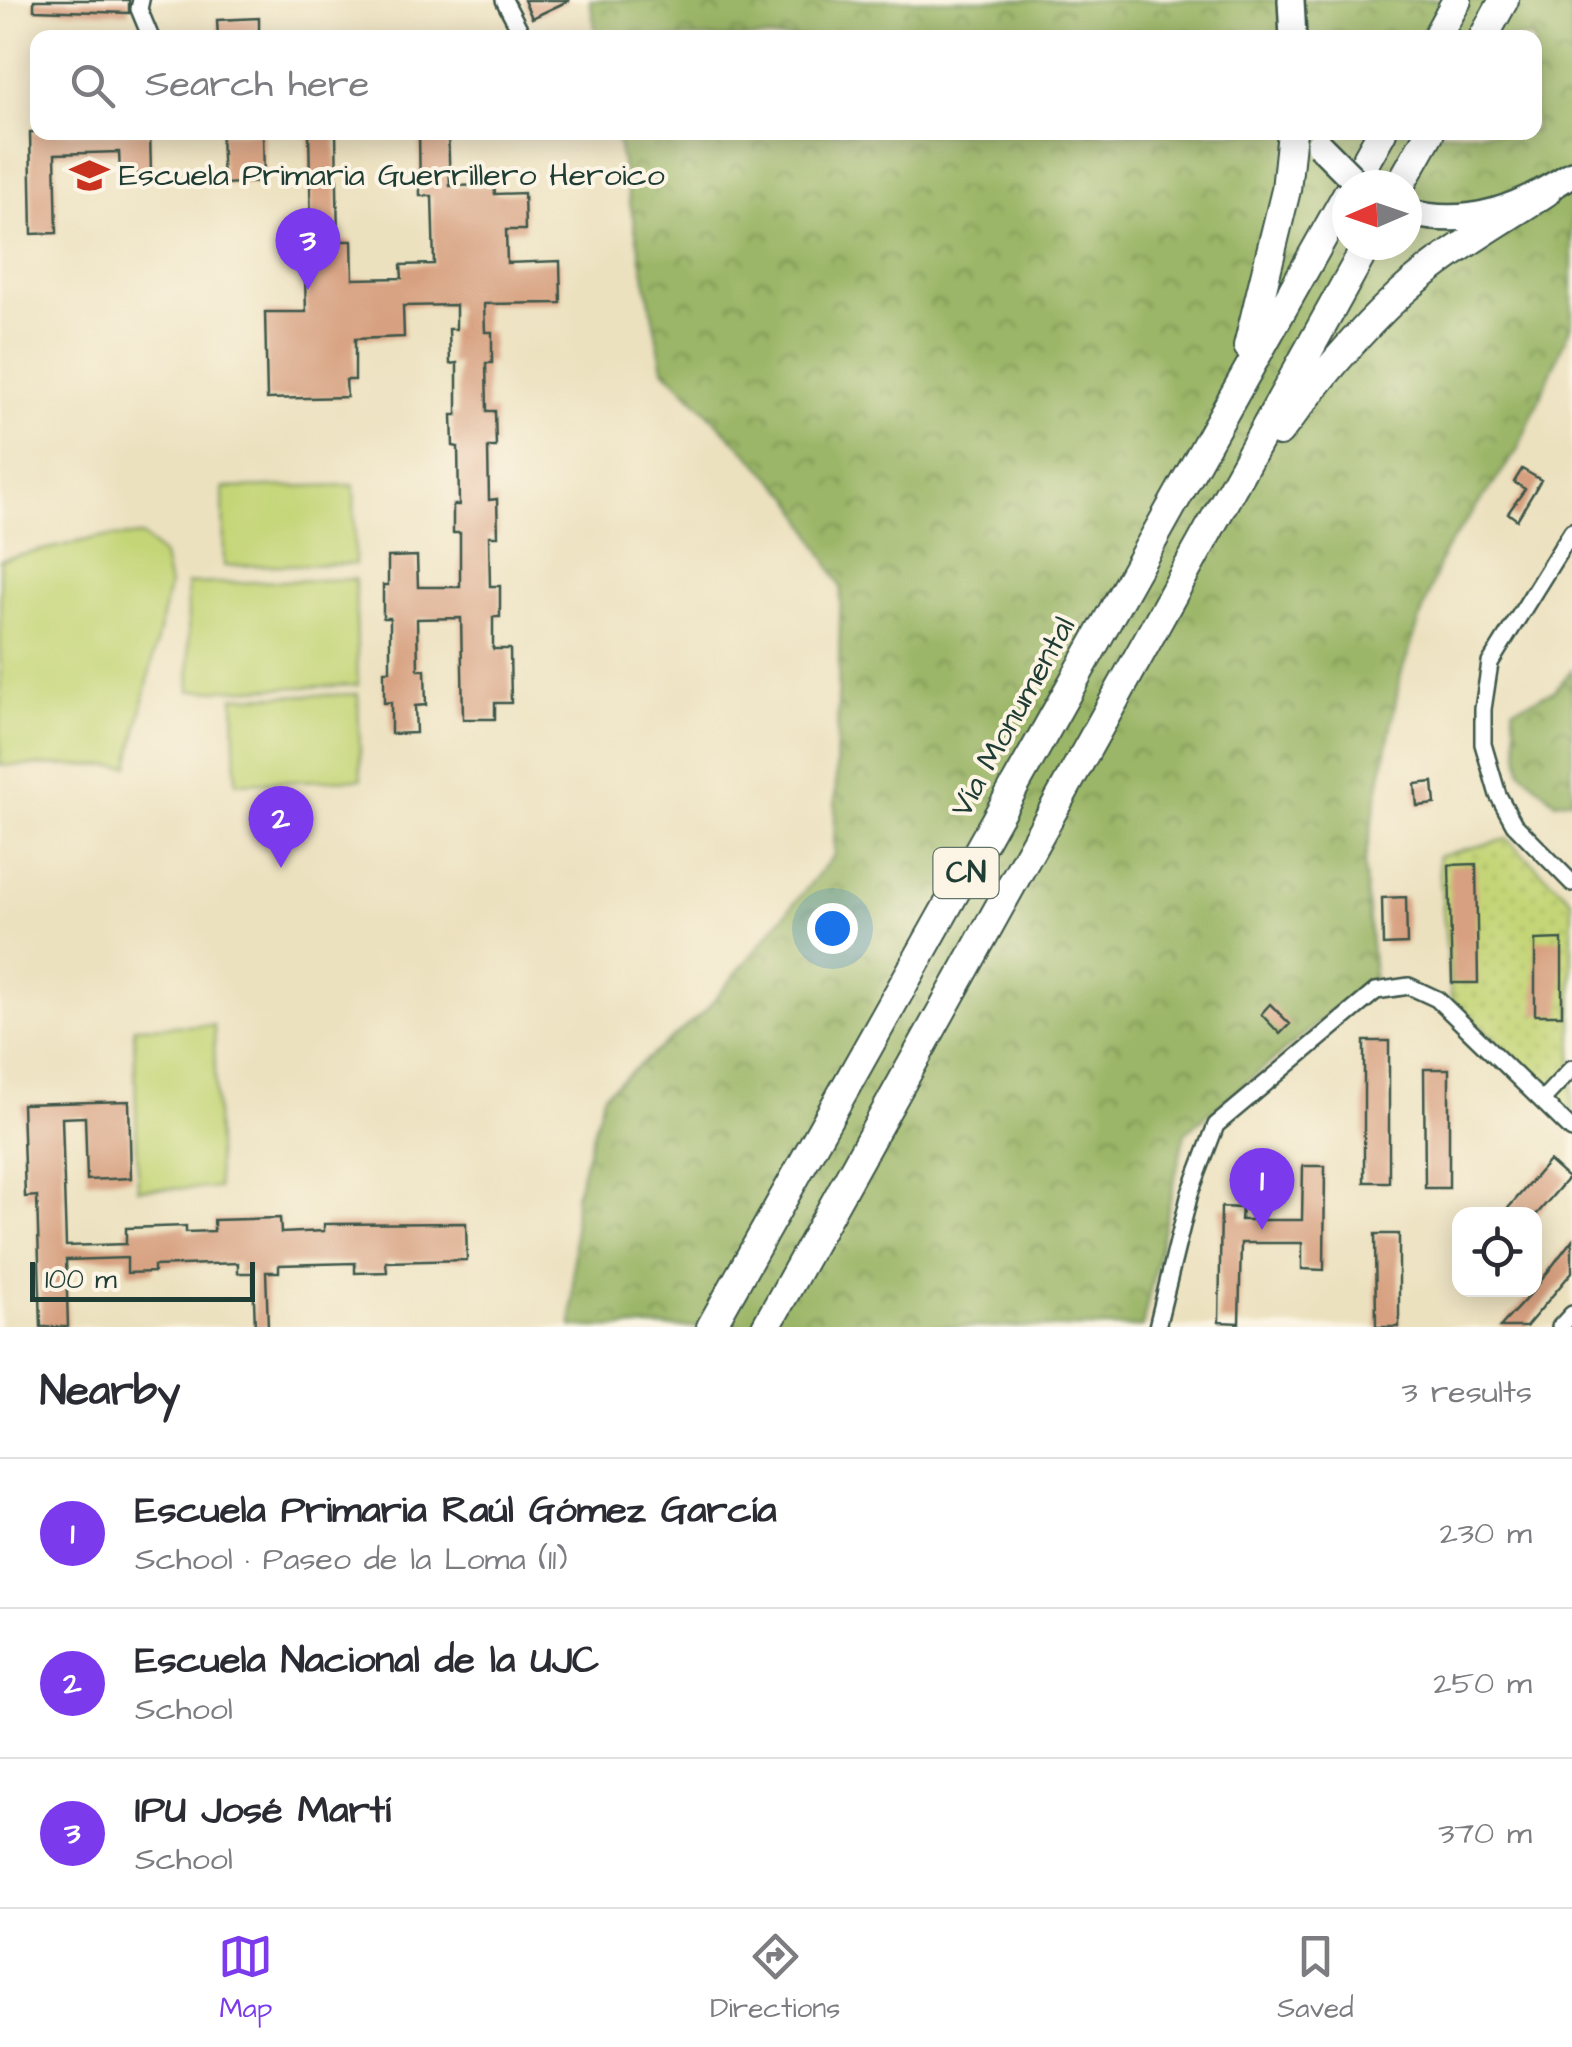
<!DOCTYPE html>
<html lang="en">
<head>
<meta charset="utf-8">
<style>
  body { margin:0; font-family:"Architects Daughter",sans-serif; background:#f7f7f7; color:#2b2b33 }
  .controls { position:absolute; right:30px; bottom:30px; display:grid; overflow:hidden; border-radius:20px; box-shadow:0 5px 25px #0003 }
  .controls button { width:90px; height:90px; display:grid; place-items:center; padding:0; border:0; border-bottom:2px solid #e1e1e2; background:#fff; color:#2b2b33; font:50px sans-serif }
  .compass { position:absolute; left:1332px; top:170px; width:90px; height:90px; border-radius:50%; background:#fff; box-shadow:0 5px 25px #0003; rotate:268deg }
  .scale { position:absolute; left:30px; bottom:25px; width:225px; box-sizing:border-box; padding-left:10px; border:5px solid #1f3d34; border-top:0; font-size:28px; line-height:35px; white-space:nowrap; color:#1f3d34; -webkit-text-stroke:8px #fcf5e5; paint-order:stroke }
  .you { position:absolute; left:832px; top:928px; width:35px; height:35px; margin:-25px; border:8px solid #fff; border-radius:50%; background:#1a73e8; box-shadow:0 0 0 15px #1a73e833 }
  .badge { display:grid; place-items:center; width:65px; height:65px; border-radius:50%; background:#7c3aed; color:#fff; font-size:32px; font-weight:700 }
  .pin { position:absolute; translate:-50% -82px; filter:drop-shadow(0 2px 5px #0008) }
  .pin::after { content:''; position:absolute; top:52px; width:35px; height:30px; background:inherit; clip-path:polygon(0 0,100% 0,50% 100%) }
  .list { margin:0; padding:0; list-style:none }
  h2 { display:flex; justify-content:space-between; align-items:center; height:130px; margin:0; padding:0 40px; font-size:42px }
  h2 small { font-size:32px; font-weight:400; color:#7c7c81 }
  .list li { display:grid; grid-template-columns:65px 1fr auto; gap:30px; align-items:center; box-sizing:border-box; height:150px; padding:0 40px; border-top:2px solid #e1e1e2 }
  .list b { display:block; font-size:38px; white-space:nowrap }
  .list p { margin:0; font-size:32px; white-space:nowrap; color:#7c7c81 }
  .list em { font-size:32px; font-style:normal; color:#7c7c81 }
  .icon { flex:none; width:55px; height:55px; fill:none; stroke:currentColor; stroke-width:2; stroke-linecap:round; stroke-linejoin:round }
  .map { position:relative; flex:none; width:1572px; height:1327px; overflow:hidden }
  .search { position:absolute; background:#fff; box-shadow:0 5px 25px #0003; left:30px; right:30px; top:30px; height:110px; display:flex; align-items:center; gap:25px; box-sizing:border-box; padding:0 35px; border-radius:20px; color:#7c7c81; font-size:38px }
  .sheet { height:580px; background:#fff }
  nav { display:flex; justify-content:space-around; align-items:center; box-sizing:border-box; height:140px; border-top:2px solid #e1e1e2; background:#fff; font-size:28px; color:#7c7c81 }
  nav a { display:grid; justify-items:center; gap:5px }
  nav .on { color:#7c3aed }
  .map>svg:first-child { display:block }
  .grass { fill:url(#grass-dots); stroke:#728956; stroke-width:2.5 }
  .forest { fill:url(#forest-crowns); stroke:#5d7a4e; stroke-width:2.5; fill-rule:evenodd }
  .pitch { fill:#c4d577; stroke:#728956; stroke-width:2.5 }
  .building { fill:#d7a080 }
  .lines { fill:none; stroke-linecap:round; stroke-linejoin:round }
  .street-casing { stroke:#3e5649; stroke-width:20 }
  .primary-casing { stroke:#3e5649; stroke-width:30 }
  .highway-casing { stroke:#3e5649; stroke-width:32 }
  .street { stroke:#fff; stroke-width:15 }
  .primary { stroke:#fff; stroke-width:25 }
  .highway { stroke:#fff; stroke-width:28 }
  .primary-bridge-casing { stroke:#3e5649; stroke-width:30; stroke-linecap:butt }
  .primary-bridge { stroke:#fff; stroke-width:25 }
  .labels { text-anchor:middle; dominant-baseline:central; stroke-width:8; stroke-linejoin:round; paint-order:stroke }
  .shield { fill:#fcf5e5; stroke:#617469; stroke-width:2.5 }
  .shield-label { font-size:30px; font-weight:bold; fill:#1f3d34 }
  .poi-label { font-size:32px; fill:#1f3d34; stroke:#fcf5e5; text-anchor:start }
  .street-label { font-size:32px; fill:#1f3d34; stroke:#fcf5e5 }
</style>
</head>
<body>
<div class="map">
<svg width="1572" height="1327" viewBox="0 0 1572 1327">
  <defs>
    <pattern id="grass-dots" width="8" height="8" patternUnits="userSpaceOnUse" patternTransform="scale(2.5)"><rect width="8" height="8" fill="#c4d577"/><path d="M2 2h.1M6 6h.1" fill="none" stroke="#a8b868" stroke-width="1.8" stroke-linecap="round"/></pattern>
    <pattern id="forest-crowns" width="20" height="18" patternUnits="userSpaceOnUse" patternTransform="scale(2.5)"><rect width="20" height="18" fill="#9bb668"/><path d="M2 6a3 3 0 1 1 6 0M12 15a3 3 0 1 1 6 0" fill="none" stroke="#7e9556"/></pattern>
  </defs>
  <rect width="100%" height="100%" fill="#fcf5e5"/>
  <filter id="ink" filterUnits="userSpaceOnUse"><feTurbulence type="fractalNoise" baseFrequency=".01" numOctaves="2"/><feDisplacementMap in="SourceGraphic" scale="20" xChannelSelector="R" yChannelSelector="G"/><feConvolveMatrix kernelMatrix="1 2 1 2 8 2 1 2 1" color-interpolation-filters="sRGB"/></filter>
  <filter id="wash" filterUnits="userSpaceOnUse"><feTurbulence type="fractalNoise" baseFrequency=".0048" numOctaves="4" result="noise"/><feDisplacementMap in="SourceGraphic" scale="40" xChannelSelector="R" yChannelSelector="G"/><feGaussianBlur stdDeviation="2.25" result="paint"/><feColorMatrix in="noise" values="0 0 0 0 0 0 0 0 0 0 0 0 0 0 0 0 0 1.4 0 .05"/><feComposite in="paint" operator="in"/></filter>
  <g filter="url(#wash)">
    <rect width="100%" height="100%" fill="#ece1bf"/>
    <!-- grass -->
    <path class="grass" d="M1507,839L1572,900V1115L1451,998L1438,856Z"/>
    <!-- forest -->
    <path class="forest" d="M590,0H1572V323L1517,451L1443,553L1401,674L1364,865L1374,977L1185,1133L1142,1327H572L575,1197L604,1094L705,1011L834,855L841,587L792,498L663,368L616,133L1534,132V38H597ZM1347,185H1407V245H1347Z
      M1572,670V799L1556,802L1521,771L1513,708L1554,691Z"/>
    <!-- pitch -->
    <path class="pitch" d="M354,485L355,564L224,566L223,488Z
      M143,536L163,556L169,586L129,766L0,765V560L100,537Z
      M355,579L358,685L190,691L187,584Z
      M358,694L361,779L236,783L234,697Z
      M214,1025L218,1188L138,1189L134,1027Z"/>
    <g id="blocks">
      <!-- building -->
      <path class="building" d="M34,0H129V13L34,10Z
        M524,0H570L532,18Z
        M259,18V38H218L217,20Z
        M30,132H150L151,173L120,174L119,152L55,154L57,233L32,234Z
        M221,132H263L264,182L223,184Z
        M309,132H336L338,241H352L353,279L402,278L401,265L434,264L432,196H420L419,132H448L450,186L494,185L495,194L524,193L525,230H506L507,263L560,261L561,303L484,304L485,332H492V363H486L487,411H495L496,447H488L489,500L497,499L498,536H489L490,586H500V617H493V649H510L511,703H495V719H463L461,618L417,619L418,670H425L426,705L415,706L416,733L391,734V702L384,703V671H390V618H383V585H388V557L417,556L418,587H460V533H453V505H459L458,447L453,446L452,415H457V363L450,364L449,329H456V305L403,306L404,337L355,339V380H346L347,397L267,399L265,312H306L305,278H312Z
        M1522,469L1541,480L1517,520L1508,513L1525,489L1514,482Z
        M1433,782L1435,804L1417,806L1415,784Z
        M1476,864L1478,983H1452L1449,865Z
        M1406,897L1407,944L1383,945L1382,898Z
        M1562,939V1015H1535V940Z
        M1270,1004L1290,1024L1280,1034L1261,1014Z
        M1364,1041H1389V1182H1364Z
        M1424,1069H1449V1188H1425Z
        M129,1101L131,1178L87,1180L85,1117L62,1118L66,1246L126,1244V1228L186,1226V1232L214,1231V1220L280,1218L281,1233L324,1231V1224L466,1223L467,1260L386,1262L387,1272L355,1273V1263L279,1265V1272H266L268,1327H255L253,1273H238V1263L154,1266V1272L127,1273V1258L66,1260L68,1327H41L37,1196L25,1197L22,1104Z
        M1549,1161L1568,1178L1537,1214H1503Z
        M1303,1166H1325L1324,1270L1302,1269V1243H1241L1239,1323L1219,1322L1221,1207L1242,1208L1241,1220H1302Z
        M1375,1234H1399V1327H1376Z
        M1572,1240V1272L1526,1327H1500L1534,1290Z"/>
    </g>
  </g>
  <g filter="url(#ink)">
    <use href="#blocks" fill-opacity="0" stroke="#3e5649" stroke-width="2.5"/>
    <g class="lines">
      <defs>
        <path id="street" d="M141,0L139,9L151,38
          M504,0L524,38
          M1572,531L1490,663L1483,709V744L1498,795L1514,824L1572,883
          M1542,1100L1572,1068
          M1157,1327L1190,1193L1216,1125L1376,991L1409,986L1437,999L1572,1130
          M1560,1327L1572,1314"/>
        <path id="primary" d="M1291,0L1293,38
          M1407,212C1469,229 1520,207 1572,174"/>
        <path id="highway" d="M1436,38L1457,0
          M1483,38L1504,0
          M1352,185L1382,132
          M1400,185L1430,132
          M1248,346L1286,190L1292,132
          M1279,432C1316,384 1356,334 1401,293C1444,254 1497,224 1546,192
          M711,1327L1347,194
          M766,1327L1367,245"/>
      </defs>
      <!-- street casing -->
      <use href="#street" class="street-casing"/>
      <!-- primary casing -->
      <use href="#primary" class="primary-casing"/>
      <!-- highway casing -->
      <use href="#highway" class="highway-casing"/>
      <!-- street -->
      <use href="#street" class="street"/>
      <!-- primary -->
      <use href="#primary" class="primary"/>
      <!-- highway -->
      <use href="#highway" class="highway"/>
      <defs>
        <path id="primary-bridge" d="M1319,145L1359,185"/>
      </defs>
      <!-- primary-bridge casing -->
      <use href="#primary-bridge" class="primary-bridge-casing"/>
      <!-- primary-bridge -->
      <use href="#primary-bridge" class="primary-bridge"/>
    </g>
  </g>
  <!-- icons -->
  <defs>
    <symbol id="school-bare" viewBox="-9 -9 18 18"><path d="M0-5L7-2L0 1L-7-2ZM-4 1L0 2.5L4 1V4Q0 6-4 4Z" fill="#c8321e" stroke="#fcf5e5" stroke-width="2.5" paint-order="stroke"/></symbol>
  </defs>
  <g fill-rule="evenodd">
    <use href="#school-bare" x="62" y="148" width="55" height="55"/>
  </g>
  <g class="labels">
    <!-- shield labels -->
    <rect class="shield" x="933.5" y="848" width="65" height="50" rx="8"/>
    <g class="shield-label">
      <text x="966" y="873">CN</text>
    </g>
    <!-- poi labels -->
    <g class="poi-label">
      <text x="119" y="175">Escuela Primaria Guerrillero Heroico</text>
    </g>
    <!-- street labels -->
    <g class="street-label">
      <text transform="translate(1013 717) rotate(-61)">Vía Monumental</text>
    </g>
  </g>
</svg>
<div class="controls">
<button><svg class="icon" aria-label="locate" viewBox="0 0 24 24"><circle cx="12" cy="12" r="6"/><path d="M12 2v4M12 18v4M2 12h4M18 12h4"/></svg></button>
</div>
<svg class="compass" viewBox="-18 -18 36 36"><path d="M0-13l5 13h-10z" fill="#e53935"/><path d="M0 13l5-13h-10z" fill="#7c7c81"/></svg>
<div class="scale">100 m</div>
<div class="you"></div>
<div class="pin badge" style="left:1262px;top:1230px">1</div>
<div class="pin badge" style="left:281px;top:868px">2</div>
<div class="pin badge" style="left:308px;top:290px">3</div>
<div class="search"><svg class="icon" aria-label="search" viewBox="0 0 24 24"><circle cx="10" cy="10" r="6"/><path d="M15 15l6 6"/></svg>Search here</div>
</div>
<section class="sheet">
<h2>Nearby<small>3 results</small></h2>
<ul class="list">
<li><span class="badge">1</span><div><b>Escuela Primaria Raúl Gómez García</b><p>School · Paseo de la Loma (11)</p></div><em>230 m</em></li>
<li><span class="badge">2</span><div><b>Escuela Nacional de la UJC</b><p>School</p></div><em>250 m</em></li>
<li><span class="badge">3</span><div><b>IPU José Martí</b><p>School</p></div><em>370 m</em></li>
</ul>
</section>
<nav>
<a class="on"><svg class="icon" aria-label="map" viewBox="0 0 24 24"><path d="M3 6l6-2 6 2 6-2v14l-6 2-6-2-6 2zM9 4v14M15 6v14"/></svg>Map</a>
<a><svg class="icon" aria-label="directions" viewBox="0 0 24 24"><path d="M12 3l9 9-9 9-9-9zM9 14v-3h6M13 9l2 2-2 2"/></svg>Directions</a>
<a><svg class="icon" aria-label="saved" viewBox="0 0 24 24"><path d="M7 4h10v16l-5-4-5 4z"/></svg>Saved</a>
</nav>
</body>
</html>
